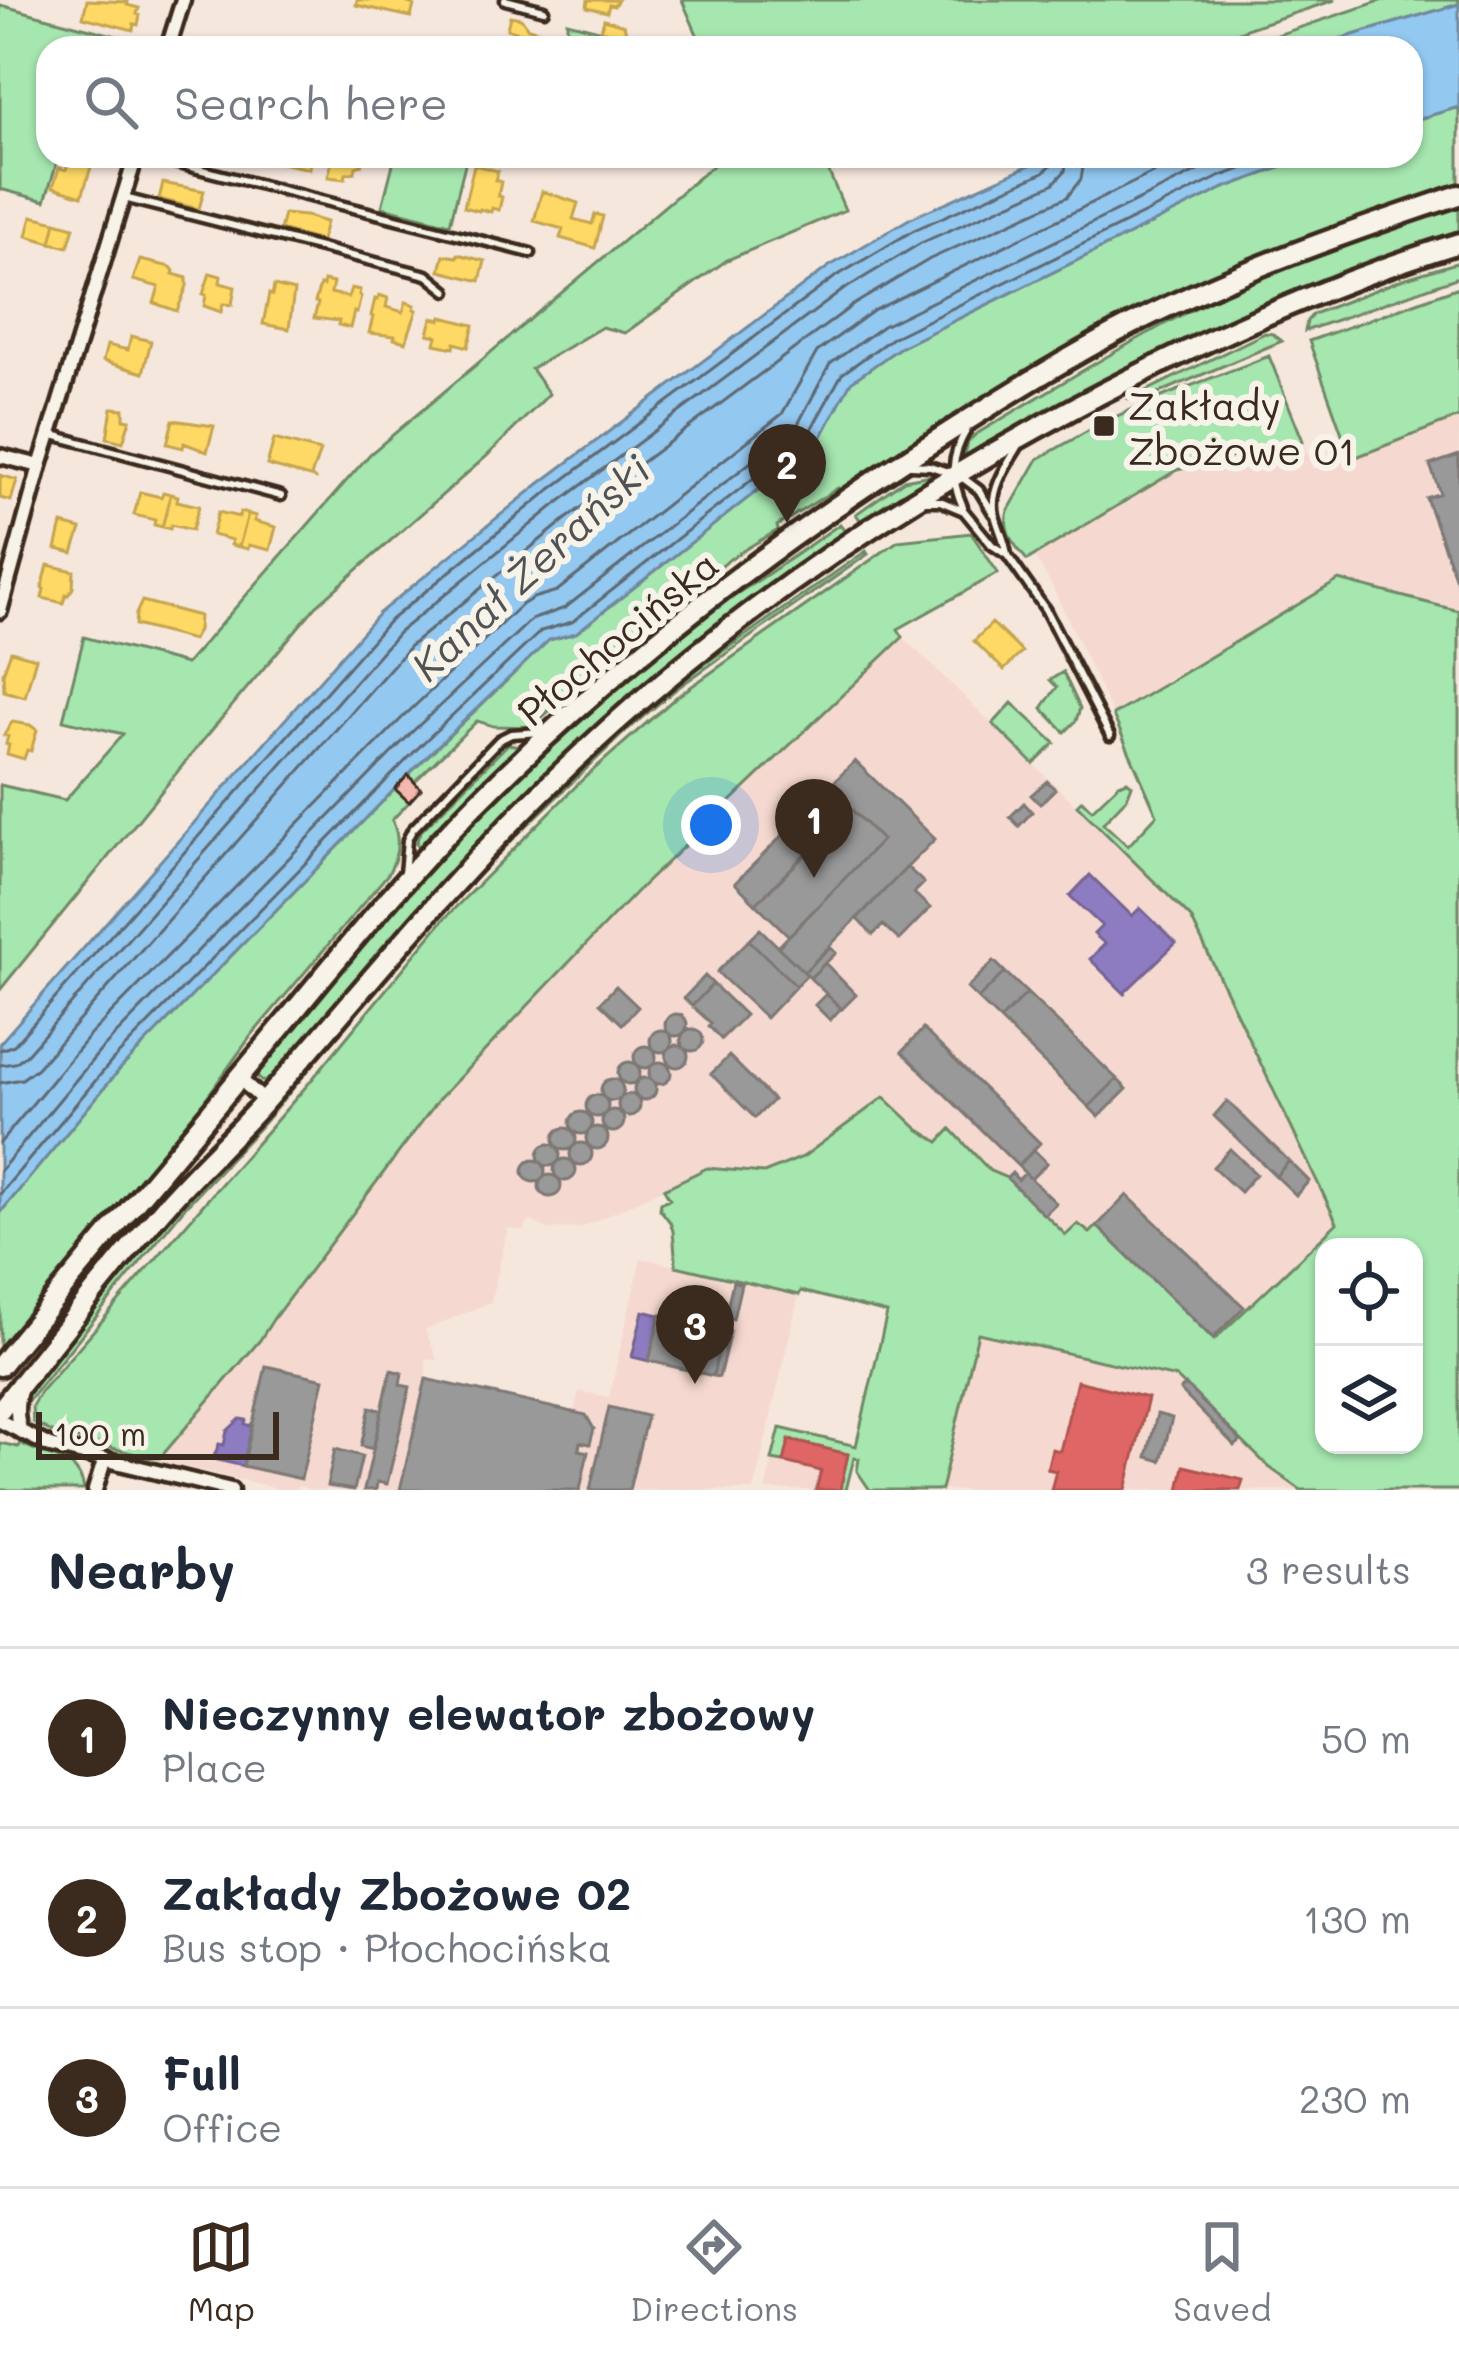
<!DOCTYPE html>
<html lang="en">
<head>
<meta charset="utf-8">
<style>
  body { margin:0; font-family:Mali,sans-serif; background:#f6f6f7; color:#1f2937 }
  .controls { position:absolute; right:36px; bottom:36px; display:grid; overflow:hidden; border-radius:24px; box-shadow:0 3px 9px #0004 }
  .controls button { width:108px; height:108px; display:grid; place-items:center; padding:0; border:0; border-bottom:3px solid #e0e1e3; background:#fff; color:#1f2937; font:60px sans-serif }
  .scale { position:absolute; left:36px; bottom:30px; width:243px; box-sizing:border-box; padding-left:12px; border:6px solid #3b2a1e; border-top:0; font-size:33px; line-height:42px; white-space:nowrap; color:#3b2a1e; -webkit-text-stroke:9px #f7f3e8; paint-order:stroke }
  .you { position:absolute; left:711px; top:825px; width:42px; height:42px; margin:-30px; border:9px solid #fff; border-radius:50%; background:#1a73e8; box-shadow:0 0 0 18px #1a73e833 }
  .badge { display:grid; place-items:center; width:78px; height:78px; border-radius:50%; background:#3b2a1e; color:#fff; font-size:39px; font-weight:700 }
  .pin { position:absolute; translate:-50% -99px; filter:drop-shadow(0 3px 6px #0008) }
  .pin::after { content:''; position:absolute; top:63px; width:42px; height:36px; background:inherit; clip-path:polygon(0 0,100% 0,50% 100%) }
  .list { margin:0; padding:0; list-style:none }
  h2 { display:flex; justify-content:space-between; align-items:center; height:156px; margin:0; padding:0 48px; font-size:51px }
  h2 small { font-size:39px; font-weight:400; color:#747a83 }
  .list li { display:grid; grid-template-columns:78px 1fr auto; gap:36px; align-items:center; box-sizing:border-box; height:180px; padding:0 48px; border-top:3px solid #e0e1e3 }
  .list b { display:block; font-size:45px; white-space:nowrap }
  .list p { margin:0; font-size:39px; white-space:nowrap; color:#747a83 }
  .list em { font-size:39px; font-style:normal; color:#747a83 }
  .icon { flex:none; width:66px; height:66px; fill:none; stroke:currentColor; stroke-width:2; stroke-linecap:round; stroke-linejoin:round }
  .map { position:relative; flex:none; width:1459px; height:1490px; overflow:hidden }
  .search { position:absolute; background:#fff; box-shadow:0 3px 9px #0004; left:36px; right:36px; top:36px; height:132px; display:flex; align-items:center; gap:30px; box-sizing:border-box; padding:0 42px; border-radius:36px; color:#747a83; font-size:45px }
  .sheet { height:696px; background:#fff }
  nav { display:flex; justify-content:space-around; align-items:center; box-sizing:border-box; height:168px; border-top:3px solid #e0e1e3; background:#fff; font-size:33px; color:#747a83 }
  nav a { display:grid; justify-items:center; gap:6px }
  nav .on { color:#3b2a1e }
  .map>svg:first-child { display:block }
  .built { fill:#f5d9d0 }
  .green { fill:#a6e6af; stroke:#708866; stroke-width:3; fill-rule:evenodd }
  .water { fill:#93c8f1; stroke:#70899d; stroke-width:3 }
  .homes { fill:#ffd966; stroke:#c4a450; stroke-width:3 }
  .shops { fill:#e06666; stroke:#ae5450; stroke-width:3 }
  .offices { fill:#8e7cc3; stroke:#756392; stroke-width:3 }
  .industry { fill:#999; stroke:#7d7874; stroke-width:3 }
  .lines { fill:none; stroke-linecap:round; stroke-linejoin:round }
  .shore { stroke:#5e6972; stroke-width:3 }
  .building { fill:#f3b8b0; stroke:#3b2a1e; stroke-width:3 }
  .service-casing { stroke:#3b2a1e; stroke-width:15 }
  .minor-casing { stroke:#3b2a1e; stroke-width:21 }
  .secondary-casing { stroke:#3b2a1e; stroke-width:27 }
  .service { stroke:#f7f3e8; stroke-width:6 }
  .minor { stroke:#f7f3e8; stroke-width:12 }
  .secondary { stroke:#f7f3e8; stroke-width:18 }
  .poi-dot { fill:#3b2a1e; stroke:#f7f3e8; stroke-width:4.5 }
  .labels { text-anchor:middle; dominant-baseline:central; stroke-width:12; stroke-linejoin:round; paint-order:stroke }
  .poi-label { font-size:39px; fill:#3b2a1e; stroke:#f7f3e8; text-anchor:start }
  .street-label { font-size:39px; fill:#3b2a1e; stroke:#f7f3e8 }
  .water-label { font-size:42px; font-style:italic; fill:#515253; stroke:#f7f3e8 }
</style>
</head>
<body>
<div class="map">
<svg width="1459" height="1490" viewBox="0 0 1459 1490">
  <rect width="100%" height="100%" fill="#f6e7dd"/>
  <filter id="ink" filterUnits="userSpaceOnUse"><feTurbulence type="fractalNoise" baseFrequency=".00833" numOctaves="2"/><feDisplacementMap in="SourceGraphic" scale="24" xChannelSelector="R" yChannelSelector="G"/><feConvolveMatrix kernelMatrix="1 2 1 2 8 2 1 2 1" color-interpolation-filters="sRGB"/></filter>
  <g filter="url(#ink)">
    <!-- built -->
    <path class="built" d="M1459,417V611L1339,580L1113,715L1053,588L1034,555L1177,470L1303,441L1313,468L1330,466Z
      M903,637L1191,917L1338,1223L1215,1340L1096,1227L1091,1233L1066,1235L1007,1178L989,1170L985,1163L952,1130L939,1142L918,1129L884,1097L803,1157L764,1173L707,1168L581,1228L548,1229L530,1221L523,1231L508,1228L491,1302L425,1330L438,1360L426,1359V1379L574,1412L579,1391L609,1397L641,1258L799,1295L754,1490H311L299,1486L295,1490H285L164,1462L160,1458L260,1340L274,1318L439,1099L636,892Z
      M977,1333L1176,1378L1269,1467L1301,1490H941Z
      M780,1428L856,1446L846,1490H765Z"/>
    <!-- green -->
    <path class="green" d="M682,0H1335L1249,28L1202,48H703Z
      M1383,0H1459V4L1309,48H1238Z
      M0,5L154,46V48H48V156H59L45,201L0,189Z
      M567,22L670,48H614L613,45L567,33Z
      M1459,107V186C1354,220 1248,256 1149,305C1041,359 940,422 841,491L838,488L777,526L778,530L734,556L685,592L531,727L493,726L477,721L414,782L408,775L549,640L576,633L818,443L850,382L899,348L1224,188L1313,156H1411V121Z
      M395,156H467L450,224L382,207Z
      M724,156H822L845,210L727,260L625,333L602,327L531,369L549,394L487,456L316,606L200,744L0,990V785L65,800L123,734L63,720L84,637L186,664L370,454Z
      M1459,207V232C1284,288 1123,367 964,458L968,442L976,434C1053,389 1129,341 1209,301C1288,261 1375,234 1459,207Z
      M1459,262V277L1305,331L1307,321L1313,314L1403,279Z
      M1459,287V417L1351,459L1309,341Z
      M1265,333L1273,334L1282,341L1140,401L1130,399Z
      M1269,356L1303,441L1177,470L1027,560C1015,546 1002,531 1008,511L1038,459L1095,427L1098,432L1113,424L1111,419C1160,395 1217,377 1269,356Z
      M931,475L932,479L863,524L856,514L904,480Z
      M840,524L846,534C786,576 726,618 668,664C518,785 392,933 271,1082L261,1081L256,1075L258,1070C387,908 526,756 689,626C710,609 734,596 757,581C785,563 812,543 840,524Z
      M971,533L998,573L898,629L903,637L636,892L439,1099L274,1318L260,1340L160,1458H150L52,1432L33,1422L32,1406L40,1392L309,1083L444,919L583,779L675,698L898,541Z
      M866,551L868,554L676,689L627,730L516,836L434,922L261,1126L184,1208L25,1405L28,1390L172,1213L266,1116L428,923L502,845L575,772L673,686Z
      M1339,580L1459,611V1490H1301L1269,1467L1177,1378L978,1333L941,1490H870L857,1471L859,1459L854,1458L846,1490H840L848,1454L790,1440L784,1462L772,1460L780,1428L856,1446L887,1313L801,1291L799,1295L676,1266L673,1231L670,1222L660,1209L661,1202L670,1199L664,1189L707,1168L764,1173L803,1157L884,1097L918,1129L939,1142L951,1129L990,1171L1007,1178L1066,1235L1078,1224L1090,1233L1097,1226L1214,1340L1337,1223L1191,918L1077,805L1082,800L1092,810L1119,784L1127,781L1132,785L1127,798L1103,823L1128,846L1157,815L1113,715ZM1324,1247H1414V1445H1324Z
      M1063,672L1080,708L1076,721L1065,732L1042,708L1057,687L1050,680Z
      M1012,703L1055,743L1034,764L993,724Z
      M508,744L520,746L518,751L424,846L419,848L416,843L420,832Z
      M395,789L409,802L392,820C401,839 398,857 388,874L251,1036L192,1118L0,1347V1213L120,1069Z
      M0,1443L18,1447L20,1443C49,1459 79,1455 84,1490H0Z"/>
    <!-- water -->
    <path class="water" d="M1459,4V107L1411,121V48H1309Z
      M1050,156H1313L1224,188L899,348L851,382L818,443L576,633L549,640L432,751L120,1069L0,1213V1043L379,613L539,484L828,267L909,219Z"/>
    <!-- homes -->
    <path class="homes" d="M87,0L128,2L127,5L139,8L137,14L140,15L138,25L134,24L133,30L83,17Z
      M357,0H409L408,3L414,5L411,17L356,5Z
      M588,0H618L614,6L609,5L607,12L587,7Z
      M510,16L521,18L528,28L544,32L540,48L512,44L516,31L507,29Z
      M604,19L624,25L626,33L620,35L601,30Z
      M273,156H312L309,169L272,161Z
      M333,156H359L362,165L356,167L355,172L346,174L345,179L328,177Z
      M69,160L91,167L82,196L53,187L59,168L66,170Z
      M474,165L498,171L495,180L501,182L498,196L502,197L499,210L492,208L491,212L480,209L479,211L464,207Z
      M163,183L204,191L199,209L159,199Z
      M542,191L578,203L573,219L592,224L595,214L603,216L595,248L560,238L563,229L534,221Z
      M284,214L306,216L326,222L321,241L280,230Z
      M32,216L56,222L51,243L27,236Z
      M56,222L74,227L68,247L51,243Z
      M458,254L485,261L480,281L440,271L444,255L457,257Z
      M140,260L171,267L174,271L173,274L187,278V286L177,311L154,303L159,287L133,280Z
      M210,273L221,276L220,283L235,287L232,305L223,304L221,312L204,306L206,295L203,294Z
      M324,281L333,283L331,293L348,297L351,288L360,290L359,295L361,296L357,313L354,312L350,328L338,325L339,321L314,318L318,303L315,302L320,285L323,286Z
      M274,286L294,291L289,329L263,324L269,294L272,295Z
      M379,295L388,298L386,307L403,312L406,302L415,305L414,309L417,310L406,342L394,339L395,336L369,333L373,317L371,316L375,299L378,300Z
      M442,317L474,325L468,347L455,343L454,348L435,344L437,336L428,334L432,318L441,320Z
      M131,336L151,341L143,373L103,361L107,345L128,350Z
      M112,408L124,409V419L130,420L123,442L107,438Z
      M173,420L214,426L207,452L184,443L183,448L167,444Z
      M274,439L320,451L311,476L313,478L267,465Z
      M0,475L17,480L11,501L0,498Z
      M140,492L161,497L163,492L171,494L162,527L154,525L155,520L134,515Z
      M171,494L178,496L177,501L199,506L192,530L171,525L170,529L162,527Z
      M218,512L239,517L240,512L248,514L239,547L231,545L232,540L212,535Z
      M248,514L256,516L254,521L276,527L270,550L249,545L248,549L239,547Z
      M62,524L81,529L73,553L56,549Z
      M48,565L74,571L73,588L68,595L66,594L63,603L42,598L44,589L42,588Z
      M142,601L199,616L198,630L193,640L135,625L136,614Z
      M992,623L1022,652L1004,670L974,641Z
      M11,651L36,658L25,697L4,691L3,673Z
      M12,722L30,725L37,730L31,751L27,750L24,759L7,754L9,745L6,744L8,736L4,735Z"/>
    <!-- shops -->
    <path class="shops" d="M1077,1381L1148,1398L1126,1490H1051L1056,1471L1047,1469L1052,1449L1060,1451Z
      M789,1440L848,1454L840,1490H816L821,1471L784,1462Z
      M1184,1466L1243,1480L1240,1490H1179Z"/>
    <!-- offices -->
    <path class="offices" d="M1090,875L1132,916L1140,908L1176,943L1125,992L1126,995L1090,959L1105,944L1094,934L1102,926L1070,896Z
      M643,1311L660,1315L649,1361L632,1357Z
      M240,1419L246,1420L245,1424L250,1426L253,1422L243,1466L213,1459L219,1444L224,1445L227,1431Z"/>
    <!-- industry -->
    <path class="industry" d="M1459,455V588L1426,498L1440,493L1430,465Z
      M855,761L935,839L804,972L778,947L882,840L850,808L809,851L787,830L804,813L806,816L825,796L822,794Z
      M1047,781L1055,789L1040,804L1031,795Z
      M1024,803L1032,812L1019,826L1010,817Z
      M850,808L882,840L789,936L756,904Z
      M788,830L809,851L756,904L735,883Z
      M907,867L924,883L914,893L930,908L899,940L883,925L873,935L857,919Z
      M760,929L807,975L796,986L749,940Z
      M749,940L796,986L766,1018L717,972Z
      M830,947L836,953L810,978L804,972Z
      M994,961L1005,972L978,999L967,988Z
      M825,963L856,995L842,1009L810,978Z
      M1005,972L1027,993L1000,1020L978,999Z
      M705,976L713,984L692,1006L684,998Z
      M713,984L745,1015L721,1039L709,1026L711,1023L692,1006Z
      M616,986L638,1007L622,1024L600,1003Z
      M1027,993L1117,1079L1089,1107L1000,1020Z
      M826,994L841,1008L830,1020L815,1005Z
      M665 1025a11 11 0 1 1 22 0a11 11 0 1 1-22 0Z
      M681 1040a11 11 0 1 1 22 0a11 11 0 1 1-22 0Z
      M923,1029L1040,1143L1018,1166L902,1052Z
      M650 1041a11 11 0 1 1 22 0a11 11 0 1 1-22 0Z
      M666 1056a11 11 0 1 1 22 0a11 11 0 1 1-22 0Z
      M634 1057a11 11 0 1 1 22 0a11 11 0 1 1-22 0Z
      M729,1056L773,1100L755,1118L711,1074Z
      M618 1073a11 11 0 1 1 22 0a11 11 0 1 1-22 0Z
      M649 1073a11 11 0 1 1 22 0a11 11 0 1 1-22 0Z
      M634 1089a11 11 0 1 1 22 0a11 11 0 1 1-22 0Z
      M601 1090a11 11 0 1 1 22 0a11 11 0 1 1-22 0Z
      M1117,1079L1127,1089L1099,1117L1089,1107Z
      M618 1105a11 11 0 1 1 22 0a11 11 0 1 1-22 0Z
      M586 1106a11 11 0 1 1 22 0a11 11 0 1 1-22 0Z
      M1227,1101L1289,1161L1276,1176L1214,1116Z
      M602 1121a11 11 0 1 1 22 0a11 11 0 1 1-22 0Z
      M570 1123a11 11 0 1 1 22 0a11 11 0 1 1-22 0Z
      M586 1138a11 11 0 1 1 22 0a11 11 0 1 1-22 0Z
      M554 1139a11 11 0 1 1 22 0a11 11 0 1 1-22 0Z
      M570 1154a11 11 0 1 1 22 0a11 11 0 1 1-22 0Z
      M538 1155a11 11 0 1 1 22 0a11 11 0 1 1-22 0Z
      M1230,1149L1256,1174L1240,1192L1213,1167Z
      M1034,1150L1047,1163L1031,1179L1018,1166Z
      M554 1170a11 11 0 1 1 22 0a11 11 0 1 1-22 0Z
      M523 1171a11 11 0 1 1 22 0a11 11 0 1 1-22 0Z
      M1289,1161L1309,1181L1296,1195L1276,1176Z
      M1012,1173L1018,1180L1025,1173L1056,1203L1044,1215L1007,1178Z
      M539 1186a11 11 0 1 1 22 0a11 11 0 1 1-22 0Z
      M1127,1195L1244,1307L1213,1338L1097,1226Z
      M733,1281L741,1284L733,1319L725,1317Z
      M660,1315L723,1329L713,1376L649,1361Z
      M723,1329L730,1331L719,1377L713,1376Z
      M266,1366L324,1379L301,1479L243,1466Z
      M391,1370L402,1373L400,1385L410,1387L387,1484L377,1482L376,1490H364Z
      M426,1379L586,1415L594,1429L590,1444L580,1442L579,1450L588,1452L580,1490H400Z
      M1186,1385L1241,1441L1235,1446L1180,1390Z
      M370,1407L382,1410L373,1449L361,1446Z
      M609,1407L647,1416L629,1490H590Z
      M1157,1414L1172,1418L1161,1461L1147,1457Z
      M335,1449L362,1456L354,1490L327,1486Z"/>
    <g class="lines">
      <!-- shore -->
      <path class="shore" d="M0,1050L14,1045L388,622L546,493L835,277L914,230L1044,172L1051,165L1052,156
        M0,1065L15,1063L26,1055L398,633L555,505L843,290L921,243L1053,184L1065,171L1067,156
        M0,1083L22,1079L37,1068L410,646L566,519L853,305L930,259L1067,197L1081,179L1085,156
        M0,1143L88,1037L401,719L520,606L533,598L557,591L782,414L817,352L873,311L1187,156
        M0,1171L100,1051L413,731L531,620L565,608L797,426L830,364L883,326L1212,164L1233,156
        M0,1194L112,1061L424,742L541,631L572,622L808,435L842,374L892,338L1219,177L1277,156"/>
    </g>
    <!-- building -->
    <path class="building" d="M408,775L421,789L409,802L395,789Z"/>
    <g class="lines">
      <defs>
        <path id="service" d="M505,0L544,10
          M147,156L531,253
          M124,198L427,275L447,291
          M53,435L281,496
          M911,465L930,466L951,473
          M963,478L979,490L993,513
          M923,501H940L964,511L992,545L1007,555L1045,609L1110,736
          M963,507C950,477 950,458 967,429
          M1007,555C1005,540 999,530 995,515C989,492 1006,466 1018,447
          M404,874L407,840L412,830L499,740L511,734L541,732"/>
        <path id="minor" d="M168,48L183,0
          M0,456L40,466L136,156
          M0,611L40,466
          M239,1078L265,1102
          M21,1387C16,1401 15,1420 22,1433
          M0,1421L50,1446L231,1490
          M95,1490L104,1461"/>
        <path id="secondary" d="M0,1366C78,1269 159,1175 238,1079C316,986 391,890 476,804C618,661 779,539 949,432C1002,398 1057,364 1113,334C1222,276 1342,234 1459,195
          M0,1410C54,1343 106,1275 162,1210C195,1171 234,1137 267,1099C362,991 451,880 555,779C708,630 885,509 1074,408C1198,342 1324,285 1459,243"/>
      </defs>
      <!-- service casing -->
      <use href="#service" class="service-casing"/>
      <!-- minor casing -->
      <use href="#minor" class="minor-casing"/>
      <!-- secondary casing -->
      <use href="#secondary" class="secondary-casing"/>
      <!-- service -->
      <use href="#service" class="service"/>
      <!-- minor -->
      <use href="#minor" class="minor"/>
      <!-- secondary -->
      <use href="#secondary" class="secondary"/>
    </g>
  </g>
  <!-- markers -->
  <rect class="poi-dot" x="1092" y="414" width="24" height="24" rx="6"/>
  <g class="labels">
    <!-- poi labels -->
    <g class="poi-label">
      <text x="1128" y="404">Zakłady<tspan x="1128" dy="45">Zbożowe 01</tspan></text>
    </g>
    <!-- street labels -->
    <g class="street-label">
      <text transform="translate(617 637) rotate(-40)">Płochocińska</text>
    </g>
    <!-- water labels -->
    <g class="water-label">
      <text transform="translate(530 567) rotate(-43)">Kanał Żerański</text>
    </g>
  </g>
</svg>
<div class="controls">
<button><svg class="icon" aria-label="locate" viewBox="0 0 24 24"><circle cx="12" cy="12" r="6"/><path d="M12 2v4M12 18v4M2 12h4M18 12h4"/></svg></button>
<button><svg class="icon" aria-label="layers" viewBox="0 0 24 24"><path d="M12 4l9 5-9 5-9-5zM3 14l9 5 9-5"/></svg></button>
</div>
<div class="scale">100 m</div>
<div class="you"></div>
<div class="pin badge" style="left:814px;top:878px">1</div>
<div class="pin badge" style="left:787px;top:523px">2</div>
<div class="pin badge" style="left:695px;top:1384px">3</div>
<div class="search"><svg class="icon" aria-label="search" viewBox="0 0 24 24"><circle cx="10" cy="10" r="6"/><path d="M15 15l6 6"/></svg>Search here</div>
</div>
<section class="sheet">
<h2>Nearby<small>3 results</small></h2>
<ul class="list">
<li><span class="badge">1</span><div><b>Nieczynny elewator zbożowy</b><p>Place</p></div><em>50 m</em></li>
<li><span class="badge">2</span><div><b>Zakłady Zbożowe 02</b><p>Bus stop · Płochocińska</p></div><em>130 m</em></li>
<li><span class="badge">3</span><div><b>Full</b><p>Office</p></div><em>230 m</em></li>
</ul>
</section>
<nav>
<a class="on"><svg class="icon" aria-label="map" viewBox="0 0 24 24"><path d="M3 6l6-2 6 2 6-2v14l-6 2-6-2-6 2zM9 4v14M15 6v14"/></svg>Map</a>
<a><svg class="icon" aria-label="directions" viewBox="0 0 24 24"><path d="M12 3l9 9-9 9-9-9zM9 14v-3h6M13 9l2 2-2 2"/></svg>Directions</a>
<a><svg class="icon" aria-label="saved" viewBox="0 0 24 24"><path d="M7 4h10v16l-5-4-5 4z"/></svg>Saved</a>
</nav>
</body>
</html>
